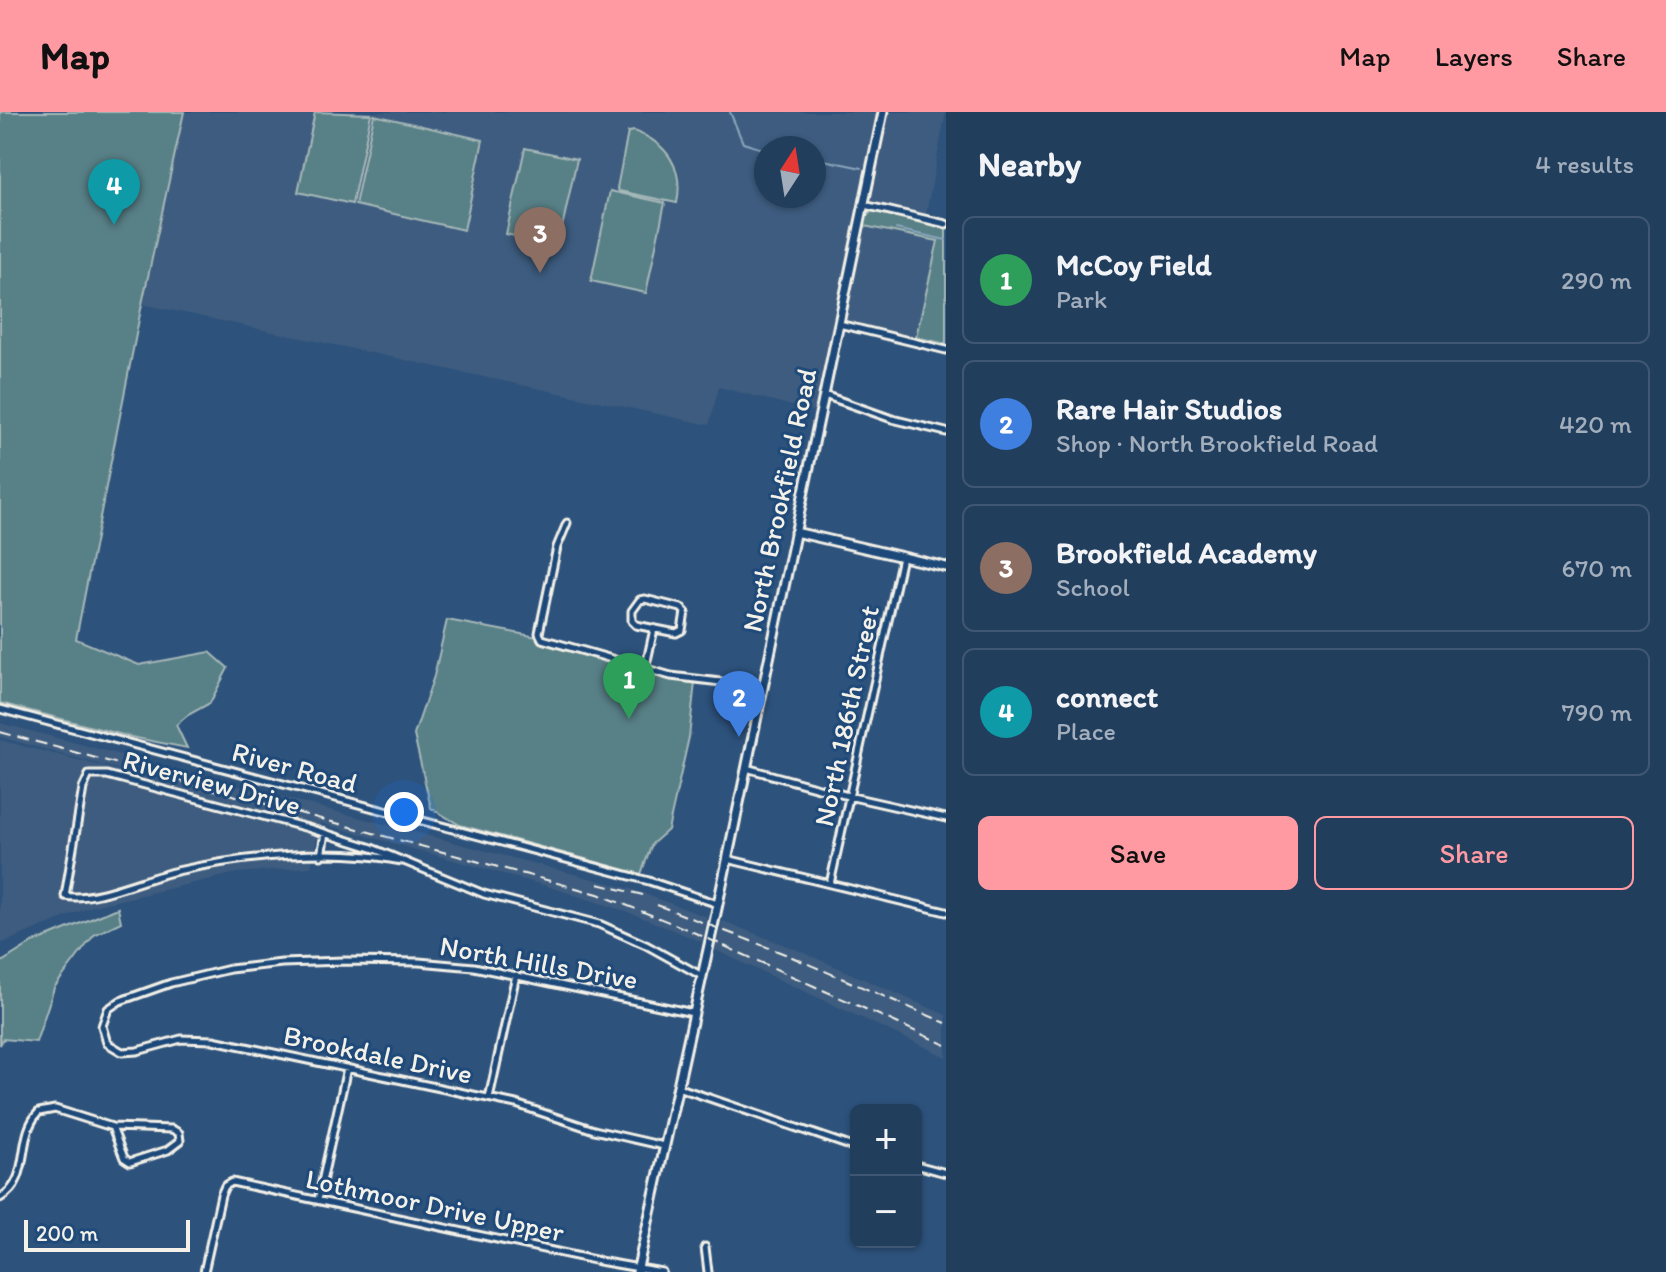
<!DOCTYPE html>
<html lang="en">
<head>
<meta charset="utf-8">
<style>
  body { margin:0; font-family:Itim,sans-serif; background:#2a4563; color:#f1f3f6 }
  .controls { position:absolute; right:24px; bottom:24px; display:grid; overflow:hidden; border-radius:12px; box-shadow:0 2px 6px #0004 }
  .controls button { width:72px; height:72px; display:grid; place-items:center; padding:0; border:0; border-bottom:2px solid #3f5772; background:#223e5d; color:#f1f3f6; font:40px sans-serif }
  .compass { position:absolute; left:754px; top:24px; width:72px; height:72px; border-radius:50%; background:#223e5d; box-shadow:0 2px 6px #0004; rotate:12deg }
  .scale { position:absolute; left:24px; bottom:20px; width:166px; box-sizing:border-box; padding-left:8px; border:4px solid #f4f1e8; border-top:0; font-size:22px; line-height:28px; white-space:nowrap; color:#f4f1e8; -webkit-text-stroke:6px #1f4a7a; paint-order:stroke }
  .you { position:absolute; left:404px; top:700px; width:28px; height:28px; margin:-20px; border:6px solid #fff; border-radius:50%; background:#1a73e8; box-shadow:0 0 0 12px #1a73e833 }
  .badge { display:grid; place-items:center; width:52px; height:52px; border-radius:50%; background:#ff9aa2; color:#fff; font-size:26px; font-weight:700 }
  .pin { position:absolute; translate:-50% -66px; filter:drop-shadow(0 2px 4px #0008) }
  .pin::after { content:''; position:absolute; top:42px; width:28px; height:24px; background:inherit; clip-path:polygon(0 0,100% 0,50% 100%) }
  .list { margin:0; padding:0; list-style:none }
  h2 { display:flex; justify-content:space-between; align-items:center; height:104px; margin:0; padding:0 32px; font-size:34px }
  h2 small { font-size:26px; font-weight:400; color:#a2aebc }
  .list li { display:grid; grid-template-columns:52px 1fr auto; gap:24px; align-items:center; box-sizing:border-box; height:128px; margin:0 16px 16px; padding:0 16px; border:2px solid #3f5772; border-radius:12px }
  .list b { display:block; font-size:30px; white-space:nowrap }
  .list p { margin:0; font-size:26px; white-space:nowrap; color:#a2aebc }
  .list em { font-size:26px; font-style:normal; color:#a2aebc }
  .actions { display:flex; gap:16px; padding:24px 32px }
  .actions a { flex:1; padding:18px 0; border:2px solid #ff9aa2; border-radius:12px; text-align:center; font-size:28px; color:#ff9aa2 }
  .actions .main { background:#ff9aa2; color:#111 }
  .map { position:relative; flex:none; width:946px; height:1160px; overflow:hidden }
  header { display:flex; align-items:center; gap:48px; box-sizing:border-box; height:112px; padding:0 40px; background:#ff9aa2; color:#111 }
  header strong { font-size:38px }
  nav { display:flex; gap:44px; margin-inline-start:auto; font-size:28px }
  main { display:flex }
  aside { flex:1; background:#223e5d }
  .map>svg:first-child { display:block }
  .built { fill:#3e5c7f; fill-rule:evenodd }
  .green { fill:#588087; stroke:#a6b8b8; stroke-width:2 }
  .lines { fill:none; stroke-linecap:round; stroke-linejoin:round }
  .stream { stroke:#8aa5bd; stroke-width:2 }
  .street-casing { stroke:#f4f1e8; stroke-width:11 }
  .secondary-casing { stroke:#f4f1e8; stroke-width:13 }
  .street { stroke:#1f4a7a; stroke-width:5 }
  .secondary { stroke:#1f4a7a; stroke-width:7 }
  .rail { stroke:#f4f1e8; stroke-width:2; stroke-dasharray:12 6; stroke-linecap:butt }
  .labels { text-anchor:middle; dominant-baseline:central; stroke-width:6; stroke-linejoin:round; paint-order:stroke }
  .street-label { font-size:28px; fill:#f4f1e8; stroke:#1f4a7a }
</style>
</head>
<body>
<header>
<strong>Map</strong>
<nav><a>Map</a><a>Layers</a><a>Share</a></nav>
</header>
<main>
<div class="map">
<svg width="946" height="1160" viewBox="0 0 946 1160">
  <rect width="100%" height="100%" fill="#2d527c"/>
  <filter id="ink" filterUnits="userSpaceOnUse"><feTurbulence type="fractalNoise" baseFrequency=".0125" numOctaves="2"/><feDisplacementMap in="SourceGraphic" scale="16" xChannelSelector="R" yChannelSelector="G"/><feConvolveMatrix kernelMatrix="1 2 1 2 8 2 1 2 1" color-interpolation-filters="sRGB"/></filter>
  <g filter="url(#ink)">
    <!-- built -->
    <path class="built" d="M184,0H946L926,102L857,88L854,105V112L938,129L916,225L837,208L824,251L815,300L719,275L709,313L142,192ZM766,36H814V84H766Z
      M0,611L631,777L707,805L702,830L628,800L550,775L320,711L311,755L237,761L90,795L0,832V628L179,674L0,625Z
      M723,809L795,837L946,903V945L715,838Z"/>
    <!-- green -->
    <path class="green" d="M0,0H184L142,192L76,527L139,553L210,540L228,556L210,591L188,603L176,613L187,636L131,625L0,591Z
      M315,0L371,2L352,92L298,80Z
      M374,3L483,28L464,118L355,93Z
      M634,19C667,31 684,56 677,91L619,79L617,76L628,20Z
      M525,36L577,47L558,134L506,122Z
      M610,79L665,91L646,181L591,169Z
      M872,99L895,105L898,102L946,114V232L916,225L938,129L864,114L866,105Z
      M447,508L537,525L547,531L673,566L695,570L689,625L668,718L652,732L641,762L460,713L431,696L414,623L434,564Z
      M118,796L121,810L94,823L54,876L36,930L3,927L0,933V851L32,831Z"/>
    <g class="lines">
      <!-- stream -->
      <path class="stream" d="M730,0L743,31L766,38
        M814,46L862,56
        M896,117L946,128"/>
      <defs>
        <path id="street" d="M864,93L946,112
          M839,212L946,238
          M824,283L892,307L946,320
          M567,411L557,435L539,521L542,527L671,564L762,575
          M645,487L681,496L685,500L682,518L676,521L636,513L632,509V499L640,488Z
          M645,558L654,517
          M0,597L649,769L718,792
          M746,656L848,684L946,706
          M321,744L325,721
          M727,747L946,800
          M402,749C334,735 244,744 177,759C144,766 95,790 65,784L83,676L89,663H107L308,716L372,736L484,782L599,812L646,833L702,864
          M830,772L902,445
          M677,975L856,1036
          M489,986L516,863
          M112,1015L172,1017L179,1021L180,1029L168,1038L130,1050L124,1046Z
          M664,1034L594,1018L516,992L213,928L181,927L137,939L122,940L107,931L102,914L108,897L120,889L171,871L230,857L282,851L344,849L419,850L474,855L693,901
          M916,1053L946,1061
          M0,1086C33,1068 15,1024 39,1000L55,997L112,1015
          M318,1088L347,956
          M705,1135L708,1160
          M204,1160L221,1083L225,1074L232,1070L599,1149L662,1160"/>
        <path id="secondary" d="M795,420L946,455
          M637,1160L718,792L883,0"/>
      </defs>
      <!-- street casing -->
      <use href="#street" class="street-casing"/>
      <!-- secondary casing -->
      <use href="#secondary" class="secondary-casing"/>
      <!-- street -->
      <use href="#street" class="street"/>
      <!-- secondary -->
      <use href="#secondary" class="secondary"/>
      <!-- rail -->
      <path class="rail" d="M0,620L598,782L684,816L946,933
        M598,772L643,783
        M657,793L785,842L946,911"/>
    </g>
  </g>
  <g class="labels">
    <!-- street labels -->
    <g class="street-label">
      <text transform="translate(779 388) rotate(-78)">North Brookfield Road</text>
      <text transform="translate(846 604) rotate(-78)">North 186th Street</text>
      <text transform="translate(295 655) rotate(15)">River Road</text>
      <text transform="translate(212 670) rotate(15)">Riverview Drive</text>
      <text transform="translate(539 850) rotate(10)">North Hills Drive</text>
      <text transform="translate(378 942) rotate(12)">Brookdale Drive</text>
      <text transform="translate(435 1093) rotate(12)">Lothmoor Drive Upper</text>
    </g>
  </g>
</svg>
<div class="controls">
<button>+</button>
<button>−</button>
</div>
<svg class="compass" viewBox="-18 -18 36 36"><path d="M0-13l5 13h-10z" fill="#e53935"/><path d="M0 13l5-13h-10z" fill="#a2aebc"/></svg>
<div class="scale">200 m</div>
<div class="you"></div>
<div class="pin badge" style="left:629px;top:607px;background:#2e9e5b">1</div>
<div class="pin badge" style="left:739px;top:625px;background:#3f7fe0">2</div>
<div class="pin badge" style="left:540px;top:161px;background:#8d6e63">3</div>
<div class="pin badge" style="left:114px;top:113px;background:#0f9aa8">4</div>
</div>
<aside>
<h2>Nearby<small>4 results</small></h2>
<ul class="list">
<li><span class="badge" style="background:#2e9e5b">1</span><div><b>McCoy Field</b><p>Park</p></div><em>290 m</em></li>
<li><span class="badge" style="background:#3f7fe0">2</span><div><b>Rare Hair Studios</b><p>Shop · North Brookfield Road</p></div><em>420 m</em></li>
<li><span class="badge" style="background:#8d6e63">3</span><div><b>Brookfield Academy</b><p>School</p></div><em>670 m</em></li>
<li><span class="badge" style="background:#0f9aa8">4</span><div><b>connect</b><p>Place</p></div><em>790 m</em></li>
</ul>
<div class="actions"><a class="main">Save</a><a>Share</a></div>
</aside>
</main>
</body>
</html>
